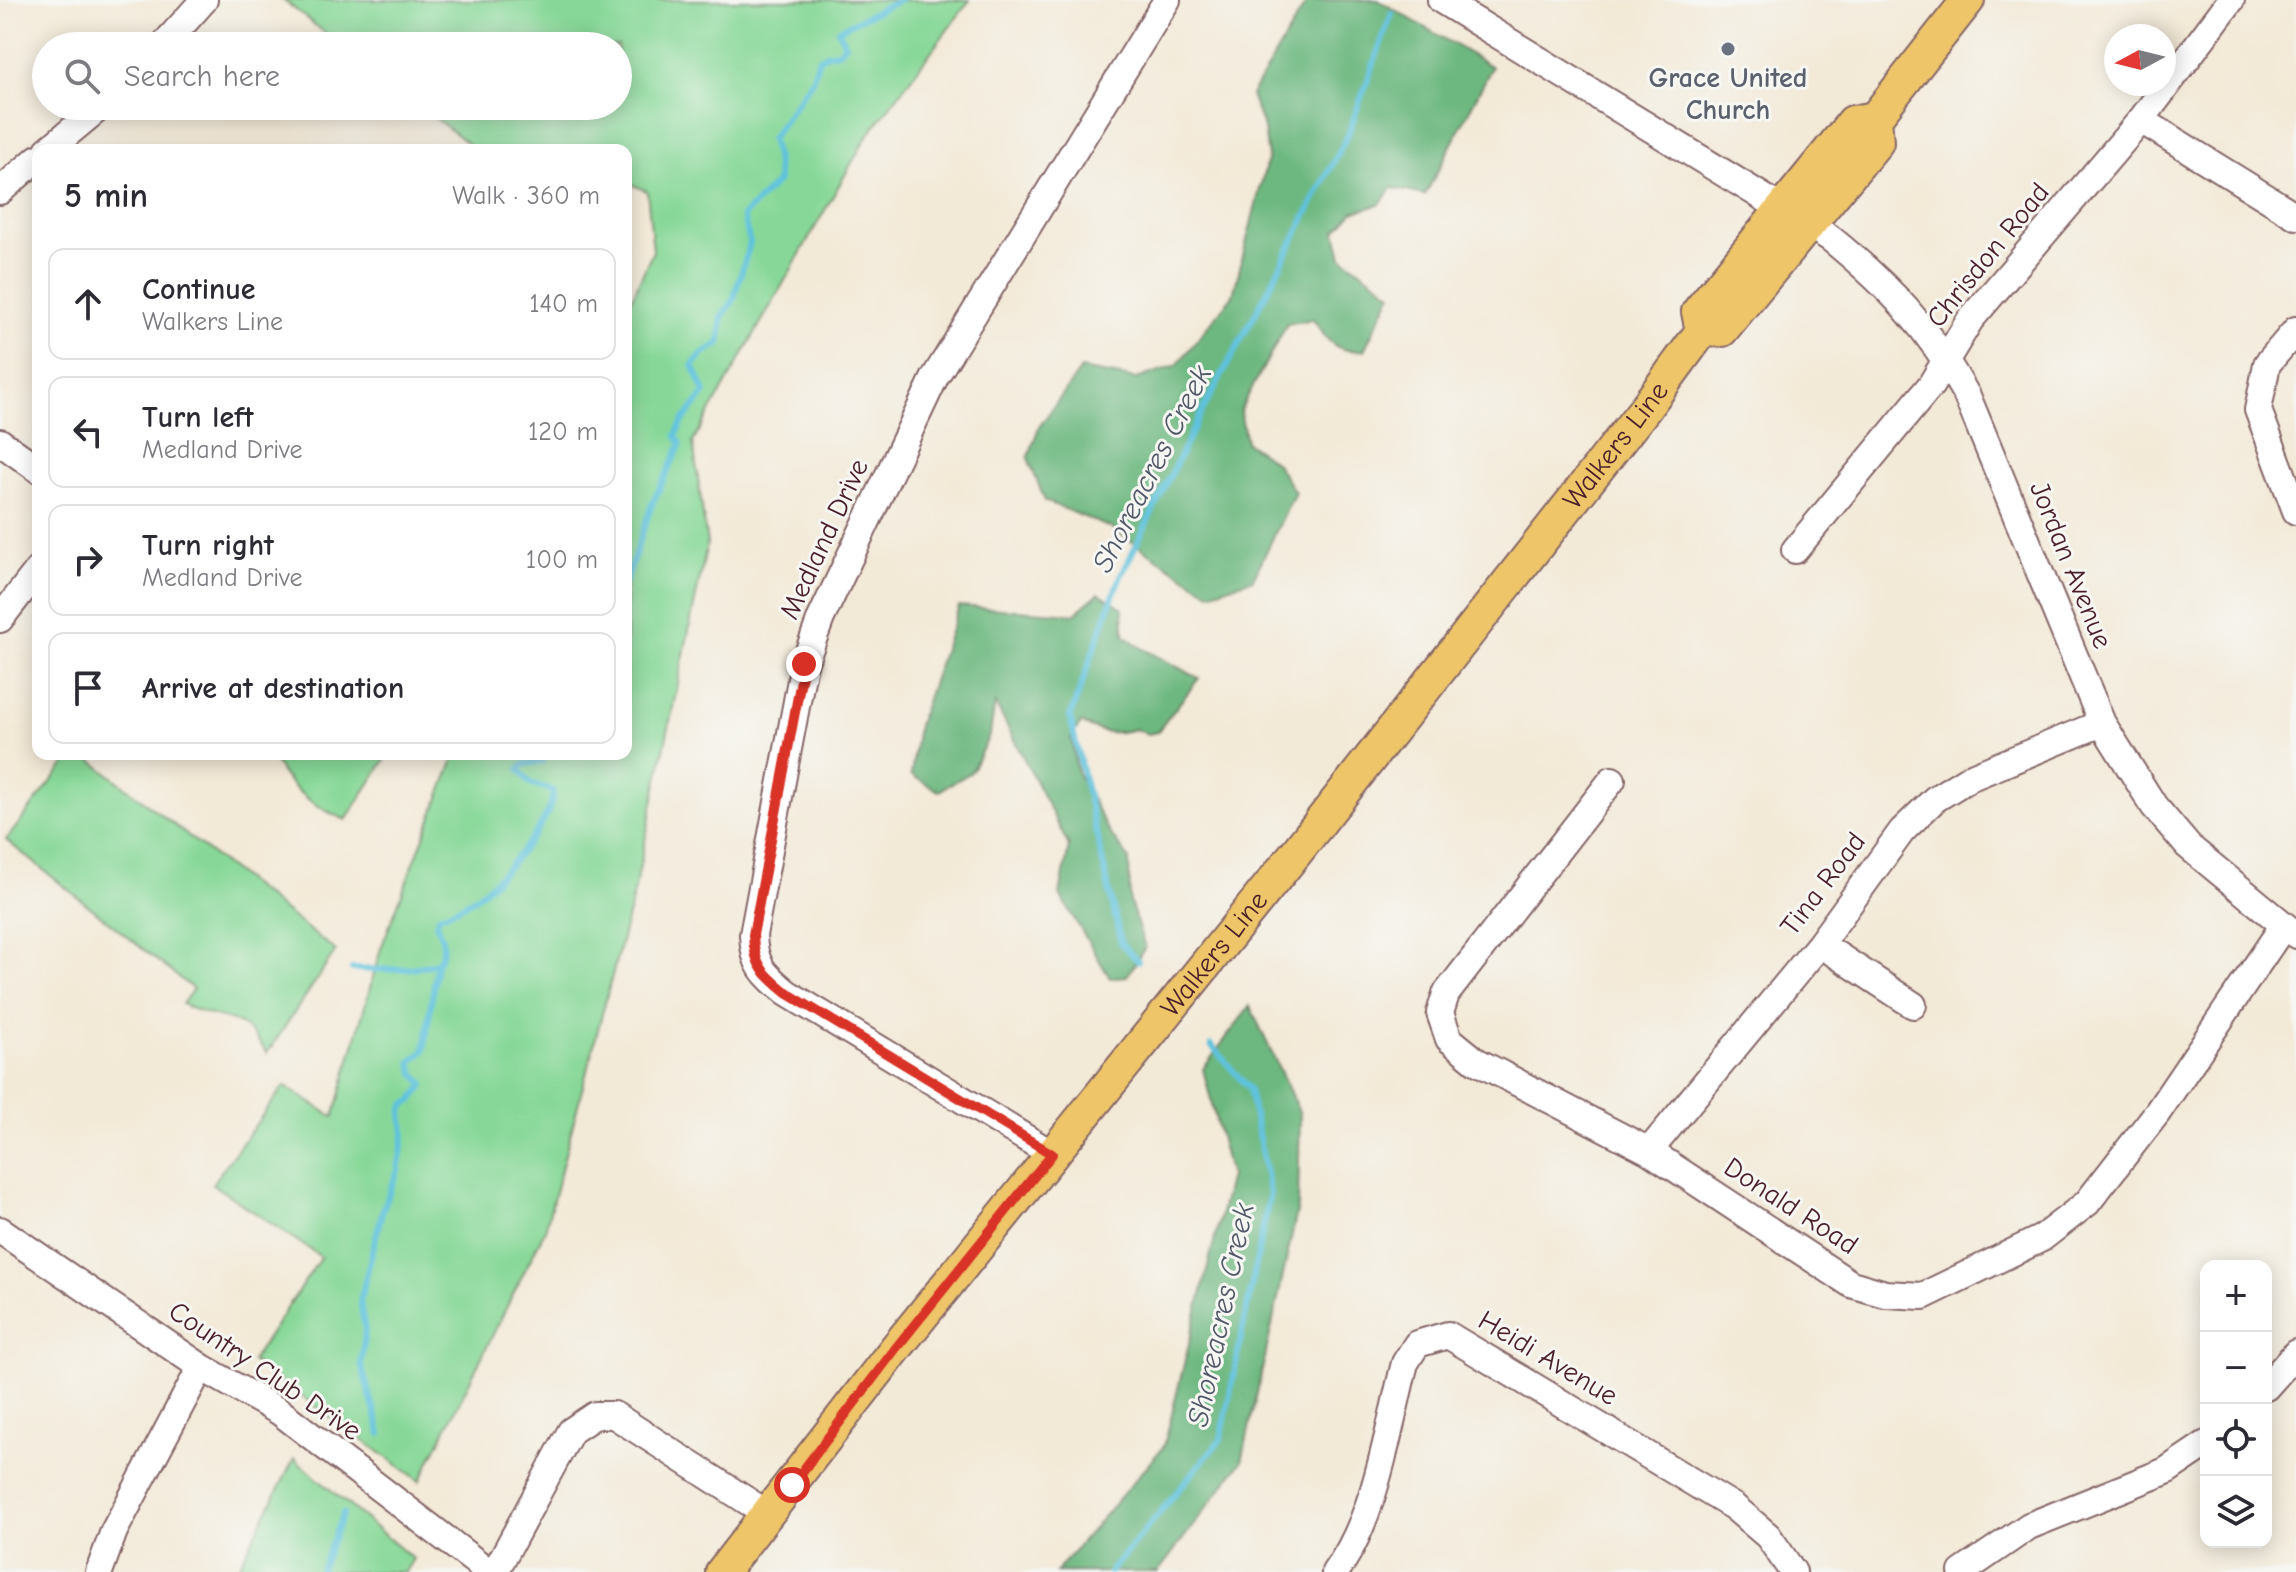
<!DOCTYPE html>
<html lang="en">
<head>
<meta charset="utf-8">
<style>
  body { margin:0; font-family:"Comic Neue",sans-serif; background:#f7f7f7; color:#2b2b33 }
  .controls { position:absolute; right:24px; bottom:24px; display:grid; overflow:hidden; border-radius:16px; box-shadow:0 4px 20px #0003 }
  .controls button { width:72px; height:72px; display:grid; place-items:center; padding:0; border:0; border-bottom:2px solid #e1e1e2; background:#fff; color:#2b2b33; font:40px sans-serif }
  .compass { position:absolute; left:2104px; top:24px; width:72px; height:72px; border-radius:50%; background:#fff; box-shadow:0 4px 20px #0003; rotate:263deg }
  .stop { position:absolute; width:24px; height:24px; margin:-18px; border:6px solid #d93025; border-radius:50%; background:#fff }
  .stop.end { background:#d93025; border-color:#fff; box-shadow:0 2px 8px #0008 }
  .list { margin:0; padding:0; list-style:none }
  h2 { display:flex; justify-content:space-between; align-items:center; height:104px; margin:0; padding:0 32px; font-size:34px }
  h2 small { font-size:26px; font-weight:400; color:#7c7c81 }
  .list li { display:grid; grid-template-columns:52px 1fr auto; gap:24px; align-items:center; box-sizing:border-box; height:112px; margin:0 16px 16px; padding:0 16px; border:2px solid #e1e1e2; border-radius:16px }
  .list b { display:block; font-size:30px; white-space:nowrap }
  .list p { margin:0; font-size:26px; white-space:nowrap; color:#7c7c81 }
  .list em { font-size:26px; font-style:normal; color:#7c7c81 }
  .icon { flex:none; width:44px; height:44px; fill:none; stroke:currentColor; stroke-width:2; stroke-linecap:round; stroke-linejoin:round }
  .map { position:relative; flex:none; width:2296px; height:1572px; overflow:hidden }
  .search { position:absolute; background:#fff; box-shadow:0 4px 20px #0003; left:32px; top:32px; width:600px; height:88px; display:flex; align-items:center; gap:20px; box-sizing:border-box; padding:0 28px; border-radius:44px; color:#7c7c81; font-size:30px }
  .panel { position:absolute; background:#fff; box-shadow:0 4px 20px #0003; left:32px; top:144px; width:600px; height:616px; border-radius:16px }
  .map>svg:first-child { display:block }
  .green { fill:#87d898; stroke:#687c62; stroke-width:2 }
  .forest { fill:#6db880; stroke:#5c6c56; stroke-width:2 }
  .lines { fill:none; stroke-linecap:round; stroke-linejoin:round }
  .stream { stroke:#5fc2dd; stroke-width:6 }
  .minor-casing { stroke:#856667; stroke-width:30 }
  .major-casing { stroke:#856667; stroke-width:36 }
  .minor { stroke:#fff; stroke-width:26 }
  .major { stroke:#eec569; stroke-width:32 }
  .route { stroke:#d93025; stroke-width:10 }
  .worship-dot { fill:#6b7280; stroke:#f6f6f2; stroke-width:3 }
  .labels { text-anchor:middle; dominant-baseline:central; stroke-width:6; stroke-linejoin:round; paint-order:stroke }
  .worship-label { font-size:28px; font-weight:bold; fill:#5b616d; stroke:#f6f6f2 }
  .street-label { font-size:28px; fill:#4a1f2b; stroke:#f6f6f2 }
  .water-label { font-size:30px; font-style:italic; fill:#515869; stroke:#f6f6f2 }
</style>
</head>
<body>
<div class="map">
<svg width="2296" height="1572" viewBox="0 0 2296 1572">
  <rect width="100%" height="100%" fill="#f6f6f2"/>
  <filter id="ink" filterUnits="userSpaceOnUse"><feTurbulence type="fractalNoise" baseFrequency=".0125" numOctaves="2"/><feDisplacementMap in="SourceGraphic" scale="16" xChannelSelector="R" yChannelSelector="G"/><feConvolveMatrix kernelMatrix="1 2 1 2 8 2 1 2 1" color-interpolation-filters="sRGB"/></filter>
  <filter id="wash" filterUnits="userSpaceOnUse"><feTurbulence type="fractalNoise" baseFrequency=".006" numOctaves="4" result="noise"/><feDisplacementMap in="SourceGraphic" scale="32" xChannelSelector="R" yChannelSelector="G"/><feGaussianBlur stdDeviation="1.8" result="paint"/><feColorMatrix in="noise" values="0 0 0 0 0 0 0 0 0 0 0 0 0 0 0 0 0 1.4 0 .05"/><feComposite in="paint" operator="in"/></filter>
  <g filter="url(#wash)">
    <rect width="100%" height="100%" fill="#f3e9d7"/>
    <!-- green -->
    <path class="green" d="M283,0H970L866,138L693,442L707,544L635,889L545,1230L420,1481L252,1361L321,1257L212,1184L284,1086L334,1117L381,948L456,754H626V311L653,251L647,191L626,182V150H476L420,106H618V46H342Z
      M73,754H83L336,951L267,1053C260,1043 253,1032 242,1025C225,1016 202,1016 182,1004L193,989L6,840Z
      M271,754H389L346,820C314,807 285,786 271,754Z
      M294,1459L413,1559L405,1572H236Z"/>
    <!-- forest -->
    <path class="forest" d="M1308,0H1378L1492,67L1425,195L1392,188L1379,205L1353,212L1336,231L1342,257L1392,293L1364,350C1335,353 1328,342 1313,319L1287,324L1240,410L1246,442L1275,462L1295,492L1253,579L1210,593L1111,528L1045,501L1028,458L1039,427L1081,369L1137,379L1177,365L1233,295L1268,157L1264,129L1251,95Z
      M1099,593L1123,608L1124,635L1143,649L1199,678L1157,732L1148,734L1135,729C1114,735 1101,733 1081,723L1071,738L1078,774L1109,832L1129,859L1130,902L1145,947L1127,976L1110,978L1060,895L1069,846L995,703L990,734L971,772L939,791L911,775L918,725L959,606L1074,614Z
      M1250,1006L1300,1114L1298,1207L1242,1461L1158,1572H1056L1164,1446L1230,1176L1203,1069Z"/>
    <g class="lines">
      <!-- stream -->
      <path class="stream" d="M626,581L652,504L681,444L676,436C682,417 695,408 705,392L693,365L702,354L720,343L722,317L733,301L750,243L743,216L778,181L776,157L771,139L812,80L819,59L827,54L838,52L845,45L838,30L900,0
        M1138,961L1121,943L1070,717L1118,582L1198,419L1268,290L1348,134L1392,13
        M352,969C381,970 409,971 437,963
        M381,1434L361,1364L365,1331L360,1301L382,1212L398,1170L404,1135L402,1112L405,1104L412,1101L424,1084L414,1073L411,1062L424,1051L437,963C447,949 443,939 436,924L439,916C457,909 474,901 488,887C507,870 558,814 552,790L530,783L519,769L525,764L542,762L544,754
        M320,1572L343,1513
        M1110,1572L1221,1439L1270,1193L1249,1089L1211,1045"/>
    </g>
  </g>
  <g filter="url(#ink)">
    <g class="lines">
      <defs>
        <path id="minor" d="M1441,0L1830,238C1890,287 1929,328 1967,396L2102,723L2154,806L2188,846L2296,935
          M163,46L204,0
          M2141,120L2296,216
          M48,150L101,106
          M0,191L38,158
          M2296,330L2267,364L2258,410L2296,511
          M0,442L38,469
          M1795,550L1931,385L1970,320L2141,120L2231,0
          M0,619L38,570
          M1612,780L1446,994L1440,1013L1449,1039L1476,1061L1649,1151L1851,1284L1885,1294L1923,1296L2042,1238L2087,1203L2157,1113L2284,925
          M1820,944L1913,1005
          M1649,1151L1820,944L1902,831L1935,799L1969,778L2102,723
          M1052,1154L787,993C764,974 754,966 753,935L804,664L821,618L935,377L1167,0
          M0,1230L201,1367L280,1412L489,1572
          M2266,1387L2296,1353
          M99,1572L114,1531L201,1367
          M495,1572L571,1431L595,1415H614L769,1515
          M1335,1572C1375,1521 1389,1425 1405,1363L1417,1344L1448,1335L1734,1507L1768,1536L1793,1572
          M1962,1572L2029,1526L2166,1471L2206,1444"/>
        <g id="major">
          <path d="M1702,331L1722,330L1877,142L1875,118"/>
          <path id="s1" d="M722,1572L896,1348L1295,854L1643,411L1702,331L1698,312L1853,122L1875,118L1968,0"/>
        </g>
      </defs>
      <!-- minor casing -->
      <use href="#minor" class="minor-casing"/>
      <!-- major casing -->
      <use href="#major" class="major-casing"/>
      <!-- minor -->
      <use href="#minor" class="minor"/>
      <!-- major -->
      <use href="#major" class="major"/>
    </g>
  </g>
  <g class="lines" filter="url(#ink)">
    <!-- route -->
    <path class="route" d="M792,1485L896,1348L1052,1154L787,993C764,974 754,966 753,935L804,664"/>
  </g>
  <!-- markers -->
  <circle class="worship-dot" cx="1728" cy="49" r="8"/>
  <g class="labels">
    <!-- worship labels -->
    <g class="worship-label">
      <text x="1728" y="78">Grace United<tspan x="1728" dy="32">Church</tspan></text>
    </g>
    <!-- street labels -->
    <g class="street-label">
      <text transform="translate(1988 255) rotate(-51)">Chrisdon Road</text>
      <text stroke="none"><textPath href="#s1" startOffset="1438">Walkers Line</textPath></text>
      <text transform="translate(824 539) rotate(-65)">Medland Drive</text>
      <text transform="translate(2071 565) rotate(68)">Jordan Avenue</text>
      <text transform="translate(1823 884) rotate(-53)">Tina Road</text>
      <text stroke="none"><textPath href="#s1" startOffset="790">Walkers Line</textPath></text>
      <text transform="translate(1791 1206) rotate(33)">Donald Road</text>
      <text transform="translate(1548 1358) rotate(31)">Heidi Avenue</text>
      <text transform="translate(265 1371) rotate(34)">Country Club Drive</text>
    </g>
    <!-- water labels -->
    <g class="water-label">
      <text transform="translate(1152 469) rotate(-63)">Shoreacres Creek</text>
      <text transform="translate(1221 1315) rotate(-78)">Shoreacres Creek</text>
    </g>
  </g>
</svg>
<div class="controls">
<button>+</button>
<button>−</button>
<button><svg class="icon" aria-label="locate" viewBox="0 0 24 24"><circle cx="12" cy="12" r="6"/><path d="M12 2v4M12 18v4M2 12h4M18 12h4"/></svg></button>
<button><svg class="icon" aria-label="layers" viewBox="0 0 24 24"><path d="M12 4l9 5-9 5-9-5zM3 14l9 5 9-5"/></svg></button>
</div>
<svg class="compass" viewBox="-18 -18 36 36"><path d="M0-13l5 13h-10z" fill="#e53935"/><path d="M0 13l5-13h-10z" fill="#7c7c81"/></svg>
<div class="stop" style="left:792px;top:1485px"></div>
<div class="stop end" style="left:804px;top:664px"></div>
<div class="search"><svg class="icon" aria-label="search" viewBox="0 0 24 24"><circle cx="10" cy="10" r="6"/><path d="M15 15l6 6"/></svg>Search here</div>
<section class="panel">
<h2>5 min<small>Walk · 360 m</small></h2>
<ul class="list">
<li><svg class="icon" aria-label="ahead" viewBox="0 0 24 24"><path d="M12 20V5M6 11l6-6 6 6"/></svg><div><b>Continue</b><p>Walkers Line</p></div><em>140 m</em></li>
<li><svg class="icon" aria-label="left" viewBox="0 0 24 24"><path d="M17 20v-9H6M10 6l-5 5 5 5"/></svg><div><b>Turn left</b><p>Medland Drive</p></div><em>120 m</em></li>
<li><svg class="icon" aria-label="right" viewBox="0 0 24 24"><path d="M7 20v-9h11M14 6l5 5-5 5"/></svg><div><b>Turn right</b><p>Medland Drive</p></div><em>100 m</em></li>
<li><svg class="icon" aria-label="arrive" viewBox="0 0 24 24"><path d="M6 21V4h12l-3 4 3 4H6"/></svg><div><b>Arrive at destination</b></div></li>
</ul>
</section>
</div>
</body>
</html>
